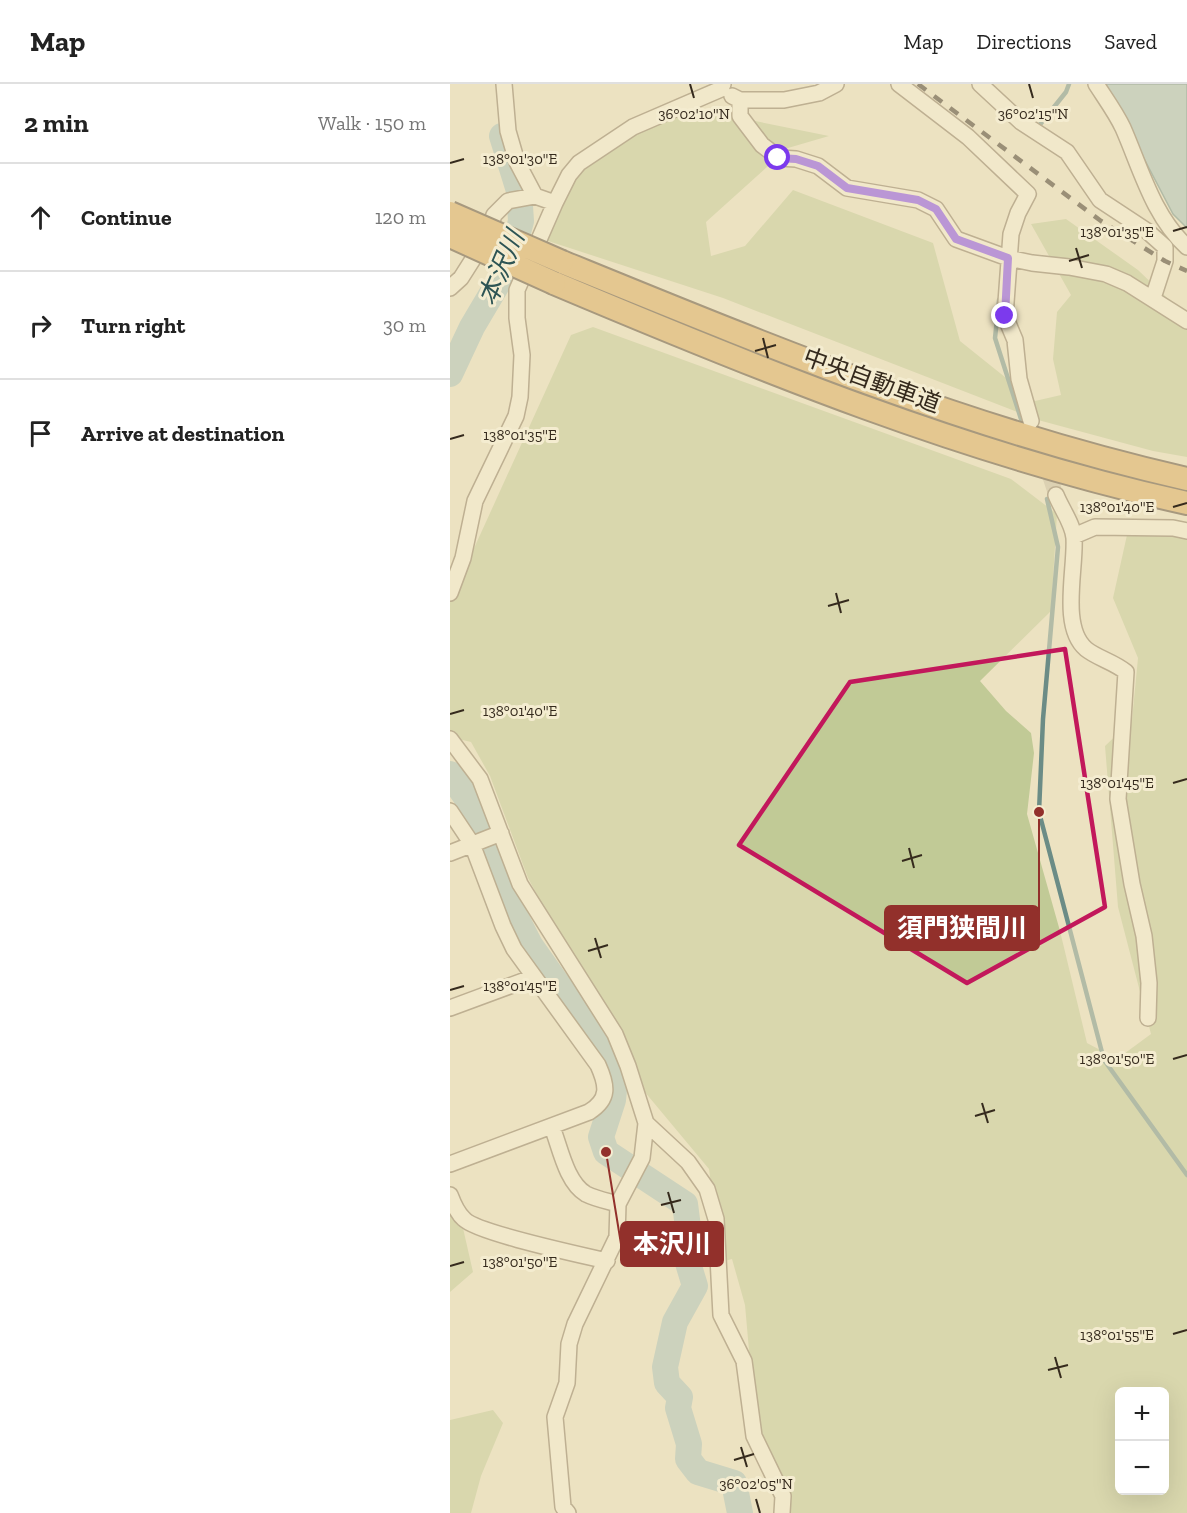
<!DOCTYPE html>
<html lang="en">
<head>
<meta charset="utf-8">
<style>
  body { margin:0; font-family:"Zilla Slab","Noto Sans JP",serif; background:#f2f2f2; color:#222 }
  .controls { position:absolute; right:18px; bottom:18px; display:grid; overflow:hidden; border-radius:9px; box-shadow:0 6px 24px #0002 }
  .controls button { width:54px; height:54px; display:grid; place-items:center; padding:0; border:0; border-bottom:2px solid #e0e0e0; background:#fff; color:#222; font:30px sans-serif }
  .stop { position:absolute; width:18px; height:18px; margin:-14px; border:4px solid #7c3aed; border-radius:50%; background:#fff }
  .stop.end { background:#7c3aed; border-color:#fff; box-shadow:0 2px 6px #0008 }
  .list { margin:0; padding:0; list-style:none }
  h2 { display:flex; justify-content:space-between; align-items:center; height:78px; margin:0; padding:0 24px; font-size:26px }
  h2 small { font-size:20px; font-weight:400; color:#767676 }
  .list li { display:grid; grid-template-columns:39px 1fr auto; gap:18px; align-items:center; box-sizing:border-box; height:108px; padding:0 24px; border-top:2px solid #e0e0e0 }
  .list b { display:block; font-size:22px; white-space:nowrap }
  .list em { font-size:20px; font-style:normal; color:#767676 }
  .icon { flex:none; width:33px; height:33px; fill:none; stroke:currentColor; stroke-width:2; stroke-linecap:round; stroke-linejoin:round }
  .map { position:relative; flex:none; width:737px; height:1429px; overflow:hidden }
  header { display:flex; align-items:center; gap:36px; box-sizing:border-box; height:84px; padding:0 30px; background:#fff; border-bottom:2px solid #e0e0e0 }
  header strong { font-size:28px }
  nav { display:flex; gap:33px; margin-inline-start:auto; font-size:21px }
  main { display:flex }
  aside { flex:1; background:#fff }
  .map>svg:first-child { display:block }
  .green { fill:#c1ca96; fill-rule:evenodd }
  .water { fill:#a4bfb8; stroke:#6b8c86; stroke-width:1.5 }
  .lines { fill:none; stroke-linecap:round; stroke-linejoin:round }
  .stream { stroke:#6b8c86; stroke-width:4.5 }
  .river { stroke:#a4bfb8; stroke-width:26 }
  .minor-tunnel { stroke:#c7bda0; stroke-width:15; stroke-dasharray:15 8; stroke-linecap:butt }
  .minor-casing { stroke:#857359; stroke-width:18 }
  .highway-casing { stroke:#53412e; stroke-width:26 }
  .minor { stroke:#f7efd4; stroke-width:15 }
  .highway { stroke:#daa654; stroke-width:22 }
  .rail { stroke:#352a1d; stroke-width:4.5; stroke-dasharray:10 10; stroke-linecap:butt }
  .highway-bridge-casing { stroke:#53412e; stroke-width:26; stroke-linecap:butt }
  .highway-bridge { stroke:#daa654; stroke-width:22 }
  .route { stroke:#7c3aed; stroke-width:8 }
  .marked { fill:none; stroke:#c2185b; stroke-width:4.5; stroke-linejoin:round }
  .ticks { fill:none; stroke:#352a1d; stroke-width:2 }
  .labels { text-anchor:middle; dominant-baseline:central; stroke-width:6; stroke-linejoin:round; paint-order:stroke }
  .street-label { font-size:24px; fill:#352a1d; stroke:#f4ecd0 }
  .water-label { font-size:26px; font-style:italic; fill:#2d5454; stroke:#f4ecd0 }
  .ticks-label { font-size:15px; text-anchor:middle; fill:#352a1d; stroke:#f4ecd0; stroke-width:6; stroke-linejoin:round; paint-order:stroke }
  .leader { fill:none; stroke:#92302b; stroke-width:2 }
  .callout-dot { fill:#92302b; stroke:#f4ecd0; stroke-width:2 }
  .callout { fill:#92302b; stroke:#92302b; stroke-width:2 }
  .callout-label { font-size:26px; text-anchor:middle; font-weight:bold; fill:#fff }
</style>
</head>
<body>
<header>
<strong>Map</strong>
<nav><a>Map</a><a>Directions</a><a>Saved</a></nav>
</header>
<main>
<aside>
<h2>2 min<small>Walk · 150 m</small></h2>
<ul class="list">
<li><svg class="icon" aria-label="ahead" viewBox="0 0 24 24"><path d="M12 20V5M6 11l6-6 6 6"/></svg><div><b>Continue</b></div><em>120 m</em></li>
<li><svg class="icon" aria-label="right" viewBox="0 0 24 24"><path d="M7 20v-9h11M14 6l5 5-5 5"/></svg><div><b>Turn right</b></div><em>30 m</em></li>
<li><svg class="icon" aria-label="arrive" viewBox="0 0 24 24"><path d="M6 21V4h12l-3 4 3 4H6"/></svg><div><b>Arrive at destination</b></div></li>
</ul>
</aside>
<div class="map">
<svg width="737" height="1429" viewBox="0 0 737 1429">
  <rect width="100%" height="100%" fill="#ece2c1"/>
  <!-- green -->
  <path class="green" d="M236,23L379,52L338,64L256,138L261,172L295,162L343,106L483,159L510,257L585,317L611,311L603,275L607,228L621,211L581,140L616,135L688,186L737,233V373L703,367L588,336L273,214L95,156L132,82Z
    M143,243L561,395L607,430L601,527L530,597L556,627L581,649L584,669L577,730L610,847L637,959L667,975L701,950L668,823L655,662L682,636L688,574L663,514L677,451L737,449V1429H329L326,1377L306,1346L295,1221L282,1175L271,1178L259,1085L194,1007L174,973L78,794L40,692L21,658L0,653V517L121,251ZM670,1308H714V1406H670Z
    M0,1107L10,1131L23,1188L0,1208Z
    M43,1326L53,1339L31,1392L21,1429H0V1336Z"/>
  <!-- water -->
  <path class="water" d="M655,0H737V144L723,130Z"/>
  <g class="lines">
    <!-- stream -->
    <path class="stream" d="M588,43L616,8L619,0
      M549,216L545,254L571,335
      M597,415L608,463L593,635L589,728L654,976L737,1091"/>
    <!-- river -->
    <path class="river" d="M0,290L22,243L51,194L66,156L71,137L69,107L52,52
      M0,690L23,723L34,744L59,820L80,861L159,973L165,996L163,1016L151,1053L156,1068L235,1120L240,1159L238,1179L245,1202L225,1238L215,1283L217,1299L230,1313L228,1324L239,1360L238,1375L248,1388L284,1399L290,1429"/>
    <!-- minor-tunnel -->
    <path class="minor-tunnel" d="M585,348L606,411"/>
    <defs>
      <path id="minor" d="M54,0L58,47L67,78L85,112
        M449,0L518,53L578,110L568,129L561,150L555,232L565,256L569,295L581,337
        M530,0L571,38L617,68L650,116L697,147L715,163V177L703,214
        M646,0C655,14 666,29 673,44C691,85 703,132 737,163
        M282,12L290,16H334L369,9L386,0
        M290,16V32L312,61L329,74L346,75L368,82L397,104L468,116L486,125L506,155L558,174L582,179L619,183L656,190L677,199L737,237
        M0,204L11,194L37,153L44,131L58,117L85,112L105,119
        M606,411C611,424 623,440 624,454C626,484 610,543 636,565C647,574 664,578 676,588L668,715L682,800L694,852L699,899L698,934
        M624,452L645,443L723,444L737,447
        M0,509L13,474L25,417L66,332L70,313L72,271L67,234V206L105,119L119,91L129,79L183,43L271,5L273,0
        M0,655L30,695L70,800L165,950L178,982L196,1039L192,1074L168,1120L167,1153L125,1240L119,1260L117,1299L105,1333L113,1423L118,1429
        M0,727L22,760L53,842L64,865L148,981C157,1001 160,1015 139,1028L0,1080
        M0,769L51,749
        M0,924L84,893
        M196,1039L238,1078L257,1105L266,1135L271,1231L294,1277L304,1352L333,1412L332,1429
        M102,1043C110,1063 116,1098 136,1110C146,1115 157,1117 168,1120
        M0,1111C3,1119 7,1129 14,1135C27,1149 132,1171 157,1177"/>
      <path id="highway" d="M112,178C318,262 520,346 737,395
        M104,199C310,286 518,371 737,419"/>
    </defs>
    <!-- minor casing -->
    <use href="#minor" class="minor-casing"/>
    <!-- highway casing -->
    <use href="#highway" class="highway-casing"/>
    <!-- minor -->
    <use href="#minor" class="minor"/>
    <!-- highway -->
    <use href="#highway" class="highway"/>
    <!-- rail -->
    <path class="rail" d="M468,0L651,137L715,177L737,187"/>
    <defs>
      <path id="highway-bridge" d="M0,129L112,178
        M0,152L104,199"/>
    </defs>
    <!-- highway-bridge casing -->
    <use href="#highway-bridge" class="highway-bridge-casing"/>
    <!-- highway-bridge -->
    <use href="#highway-bridge" class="highway-bridge"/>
  </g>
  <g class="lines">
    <!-- route -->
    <path class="route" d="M328,74L346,75L368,82L397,104L468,116L486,125L506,155L558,174L555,232"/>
  </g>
  <!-- marked area -->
  <path d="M0 0H737V1429H0ZM615,565L655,823L517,899L289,761L400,598Z" fill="#ece2c1" fill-opacity=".55" fill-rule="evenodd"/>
  <path class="marked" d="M615,565L655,823L517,899L289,761L400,598Z"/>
  <!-- ticks -->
  <path class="ticks" d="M240,0L244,14M579,0L583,14M0,79L14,75M723,147L737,143M626,164L632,184M619,177L639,171M313,254L318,274M305,267L326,261M0,355L14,351M723,423L737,419M386,509L391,529M378,522L399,516M0,630L14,626M723,699L737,695M459,764L464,784M452,777L472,771M145,854L151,874M138,867L158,861M0,906L14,902M723,975L737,971M532,1019L538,1039M525,1032L545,1026M218,1108L224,1129M211,1121L231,1116M0,1182L14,1178M723,1250L737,1246M605,1273L611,1294M598,1286L618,1281M291,1363L297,1383M284,1376L304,1370M306,1415L310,1429"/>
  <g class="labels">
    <!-- street labels -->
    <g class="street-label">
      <text transform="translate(422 296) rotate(20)">中央自動車道</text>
    </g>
    <!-- water labels -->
    <g class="water-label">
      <text transform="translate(51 184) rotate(-67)">本沢川</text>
    </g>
  </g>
  <g class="ticks-label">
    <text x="244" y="35">36°02'10"N</text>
    <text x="583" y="35">36°02'15"N</text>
    <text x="70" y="80">138°01'30"E</text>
    <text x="667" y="153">138°01'35"E</text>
    <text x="70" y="356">138°01'35"E</text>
    <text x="667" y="428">138°01'40"E</text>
    <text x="70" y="632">138°01'40"E</text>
    <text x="667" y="704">138°01'45"E</text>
    <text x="70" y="907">138°01'45"E</text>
    <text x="667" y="980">138°01'50"E</text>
    <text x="70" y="1183">138°01'50"E</text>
    <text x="667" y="1256">138°01'55"E</text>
    <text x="306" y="1405">36°02'05"N</text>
  </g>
  <!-- callouts -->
  <path class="leader" d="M589 728L589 844M156 1068L171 1160"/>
  <g class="callout-dot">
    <circle cx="589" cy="728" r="6"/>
    <circle cx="156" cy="1068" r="6"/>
  </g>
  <g class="callout">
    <rect x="435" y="822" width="154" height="44" rx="6"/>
    <rect x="171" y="1138" width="102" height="44" rx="6"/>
  </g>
  <g class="callout-label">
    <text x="512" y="853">須門狭間川</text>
    <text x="222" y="1169">本沢川</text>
  </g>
</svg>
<div class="controls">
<button>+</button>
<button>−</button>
</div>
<div class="stop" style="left:328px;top:74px"></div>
<div class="stop end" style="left:555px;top:232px"></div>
</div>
</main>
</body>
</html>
